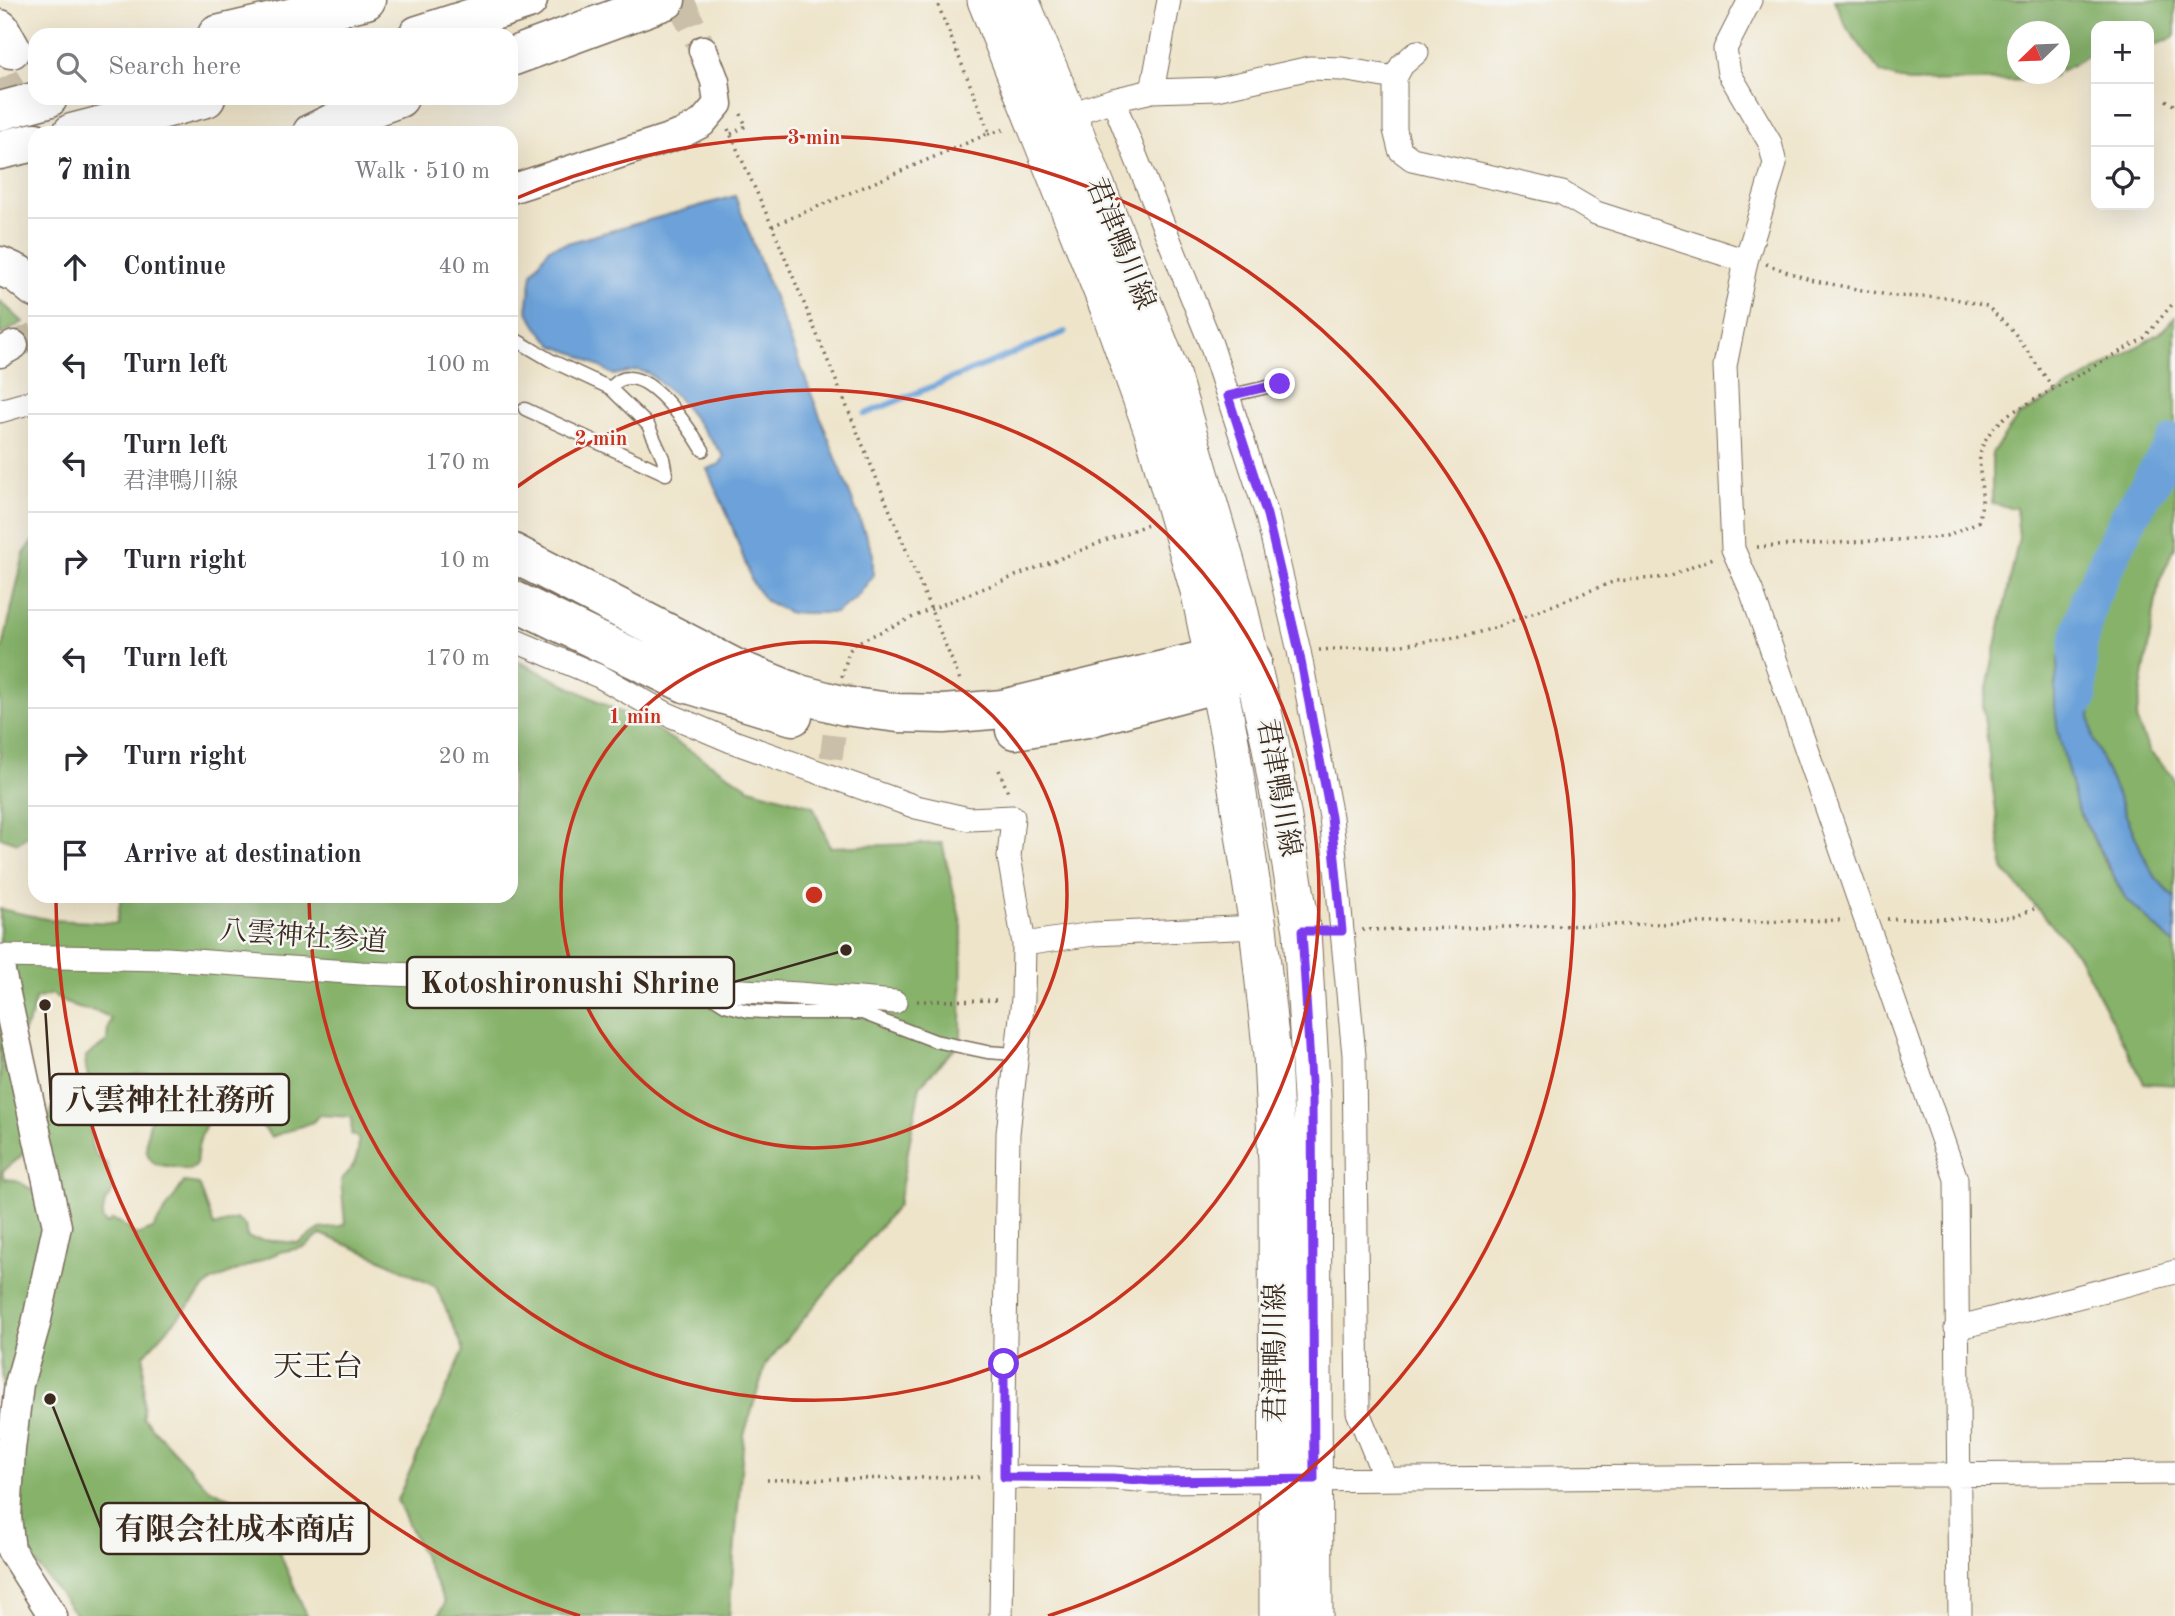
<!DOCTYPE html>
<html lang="en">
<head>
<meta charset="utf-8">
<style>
  body { margin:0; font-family:"Old Standard TT","Noto Serif JP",serif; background:#f2f2f3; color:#2b2b33 }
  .controls { position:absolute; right:21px; top:21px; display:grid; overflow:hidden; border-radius:14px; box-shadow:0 7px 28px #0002 }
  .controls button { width:63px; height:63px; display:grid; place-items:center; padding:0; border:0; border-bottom:2px solid #e1e1e2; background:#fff; color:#2b2b33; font:35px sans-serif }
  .compass { position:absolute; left:2007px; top:21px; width:63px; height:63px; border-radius:50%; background:#fff; box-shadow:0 7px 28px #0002; rotate:247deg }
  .stop { position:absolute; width:21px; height:21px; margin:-16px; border:5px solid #7c3aed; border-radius:50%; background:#fff }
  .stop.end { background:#7c3aed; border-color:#fff; box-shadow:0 2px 7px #0008 }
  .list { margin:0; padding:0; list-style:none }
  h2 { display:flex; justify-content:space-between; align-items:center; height:91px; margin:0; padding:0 28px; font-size:30px }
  h2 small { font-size:23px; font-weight:400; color:#7c7c81 }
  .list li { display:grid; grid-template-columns:46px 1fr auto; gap:21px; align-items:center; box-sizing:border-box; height:98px; padding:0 28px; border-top:2px solid #e1e1e2 }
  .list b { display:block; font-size:26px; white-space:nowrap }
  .list p { margin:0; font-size:23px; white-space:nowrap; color:#7c7c81 }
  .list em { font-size:23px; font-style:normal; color:#7c7c81 }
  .icon { flex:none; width:38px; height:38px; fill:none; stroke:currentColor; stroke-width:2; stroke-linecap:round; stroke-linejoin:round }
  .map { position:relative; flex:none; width:2175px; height:1616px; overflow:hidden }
  .search { position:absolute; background:#fff; box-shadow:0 7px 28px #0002; left:28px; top:28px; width:490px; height:77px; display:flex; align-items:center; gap:18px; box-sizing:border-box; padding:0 24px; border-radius:21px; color:#7c7c81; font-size:26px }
  .panel { position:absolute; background:#fff; box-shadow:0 7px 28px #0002; left:28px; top:126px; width:490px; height:777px; border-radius:21px }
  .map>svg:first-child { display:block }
  .forest { fill:#86b26a; stroke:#606e44; stroke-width:2; fill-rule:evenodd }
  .water { fill:#6ca2d9; stroke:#54667c; stroke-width:2 }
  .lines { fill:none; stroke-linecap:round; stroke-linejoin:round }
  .stream { stroke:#6ca2d9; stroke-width:6 }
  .river { stroke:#6ca2d9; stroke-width:38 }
  .minor-tunnel { stroke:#cabfa8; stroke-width:23; stroke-dasharray:23 11; stroke-linecap:butt }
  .tertiary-tunnel { stroke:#cabfa8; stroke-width:28; stroke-dasharray:28 14; stroke-linecap:butt }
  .motorway-tunnel { stroke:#cabfa8; stroke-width:38; stroke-dasharray:38 19; stroke-linecap:butt }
  .service-casing { stroke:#7a6b5a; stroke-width:15 }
  .minor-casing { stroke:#7a6b5a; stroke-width:25 }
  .tertiary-casing { stroke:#7a6b5a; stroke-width:31 }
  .primary-casing { stroke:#7a6b5a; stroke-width:39 }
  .motorway-casing { stroke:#7a6b5a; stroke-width:41 }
  .path { stroke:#7a6b5a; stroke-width:3.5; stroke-dasharray:2 5; stroke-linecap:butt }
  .service { stroke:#fff; stroke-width:12 }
  .minor { stroke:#fff; stroke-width:23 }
  .tertiary { stroke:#fff; stroke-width:28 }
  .primary { stroke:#fff; stroke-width:37 }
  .motorway { stroke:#fff; stroke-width:38 }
  .route { stroke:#7c3aed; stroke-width:9 }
  .ring { fill:none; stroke:#c8321e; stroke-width:3.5 }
  .labels { text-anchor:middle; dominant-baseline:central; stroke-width:5; stroke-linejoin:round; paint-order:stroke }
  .street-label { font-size:28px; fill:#3b2a1e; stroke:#f6f6f2 }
  .neighbourhood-label { font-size:30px; fill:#3b2a1e; stroke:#f6f6f2 }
  .centre { fill:#c8321e; stroke:#f6f6f2; stroke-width:3.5 }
  .ring-label { font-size:21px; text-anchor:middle; font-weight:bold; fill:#c8321e; stroke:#f6f6f2; stroke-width:5; stroke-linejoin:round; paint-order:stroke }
  .leader { fill:none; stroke:#3b2a1e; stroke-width:2.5 }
  .callout-dot { fill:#3b2a1e; stroke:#f6f6f2; stroke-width:2.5 }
  .callout { fill:#f6f6f2; stroke:#3b2a1e; stroke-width:2.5 }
  .callout-label { font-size:30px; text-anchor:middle; font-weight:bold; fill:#3b2a1e }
</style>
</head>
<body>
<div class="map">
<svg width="2175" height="1616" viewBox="0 0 2175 1616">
  <rect width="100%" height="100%" fill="#f6f6f2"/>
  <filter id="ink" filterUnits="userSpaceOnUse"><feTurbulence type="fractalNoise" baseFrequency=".0143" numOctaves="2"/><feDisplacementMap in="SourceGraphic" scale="14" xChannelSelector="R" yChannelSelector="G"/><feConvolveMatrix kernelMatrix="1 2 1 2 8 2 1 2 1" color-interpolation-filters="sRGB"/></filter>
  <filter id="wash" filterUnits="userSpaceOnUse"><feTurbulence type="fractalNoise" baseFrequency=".00686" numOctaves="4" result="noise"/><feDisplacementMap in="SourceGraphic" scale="28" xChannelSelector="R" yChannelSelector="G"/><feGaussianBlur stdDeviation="1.57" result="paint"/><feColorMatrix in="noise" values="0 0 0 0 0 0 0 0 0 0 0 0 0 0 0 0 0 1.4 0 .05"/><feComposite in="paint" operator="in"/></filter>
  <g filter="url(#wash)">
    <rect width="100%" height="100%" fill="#eee4ca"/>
    <!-- forest -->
    <path class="forest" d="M1834,0H2175V35L2173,38L2149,47V26H2096V51L2060,72V32H2018V74H2057L2045,80L1908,82L1881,73L1847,28Z
      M0,301L23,322L0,335Z
      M2175,317V547L2159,582L2136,720L2150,752L2173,776L2175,783V899L2156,878L2144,857L2093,739L2090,719L2091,679L2058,732L2077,807L2104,860L2126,899L2175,945V1085L2144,1083L2078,955L2003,869L1983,707L2019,537L2016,508L1992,504V453L2018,417L2160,333Z
      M35,538V830L18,843L0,837V649L3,647L24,554Z
      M511,658L657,730L750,788L813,806L830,847L942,843L962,926L961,1041L920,1086L898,1205L766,1364L744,1435L729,1616H438L445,1603L397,1500L464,1350L436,1287L381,1259L321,1234L305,1247L280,1252L210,1282L144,1355L143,1418L208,1488L262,1513L307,1616H77L16,1538L0,1348V909L51,920L117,923L121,896H511ZM52,994C61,1000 68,1005 78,1008C93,1012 98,1009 111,1019L108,1028L107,1042L86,1056C84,1073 89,1079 98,1093L122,1079L136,1074L184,1073L182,1099L158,1098C152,1109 143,1143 148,1155C149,1159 153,1161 155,1164L190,1170L196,1166C197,1139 205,1120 223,1101C241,1109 260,1120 271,1137L313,1122L319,1115L352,1117L351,1134L358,1138C360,1156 354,1168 341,1180L345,1224L338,1227L320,1229L299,1243L252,1239L247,1237L245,1225L236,1219L214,1226L199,1184L184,1182L153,1229L136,1235L119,1222L112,1220L107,1224L102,1219L105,1202L113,1191L107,1164C84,1151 94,1136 88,1115L94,1106L87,1098L65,1096L52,1108L45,1126L40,1195C27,1188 20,1179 4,1179L2,1172L19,1158L30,1143L13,1076L4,1069L31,1017L35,999Z"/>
    <!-- water -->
    <path class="water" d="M735,196L873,554V576L856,598L835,613H790L766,601L753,584L728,516L707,469L720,464L724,456L676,396L648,373L637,370L614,375L577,354L554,346L537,327L527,310L532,273L549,248Z
      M2078,644L2091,679L2090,718L2093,739L2144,857L2156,878L2175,899V945L2126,899L2077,807L2058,732L2055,708V688L2059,656Z"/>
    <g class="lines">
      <!-- stream -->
      <path class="stream" d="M865,414L1065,332"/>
      <!-- river -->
      <path class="river" d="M2078,698V644L2089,600L2130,515L2175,443"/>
    </g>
  </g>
  <g filter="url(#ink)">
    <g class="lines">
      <!-- minor-tunnel -->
      <path class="minor-tunnel" d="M831,758L841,683"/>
      <!-- tertiary-tunnel -->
      <path class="tertiary-tunnel" d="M680,0L703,50
        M14,345L35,336"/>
      <!-- motorway-tunnel -->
      <path class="motorway-tunnel" d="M0,79L29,138"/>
      <defs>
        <path id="service" d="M511,337L552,361L610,388L648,425L663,458L666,474
          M610,388C616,383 620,378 629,378C656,378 690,429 703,450
          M1228,396L1280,384
          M525,409L666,474
          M706,993L725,1005L748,1011L782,1013H862L935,1041L987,1052L1016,1054"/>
        <path id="minor" d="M1750,0L1725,49L1729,73L1770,143L1775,164L1746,261L1725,366L1733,549L1751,590L1956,1179L1960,1616
          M1417,52L1402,65L1395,78V130L1400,150L1412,159L1562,193L1596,213L1746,261
          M1152,91L1169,0
          M1113,100L1211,344L1267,515L1299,651L1331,817L1354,1055L1358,1412L1385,1478
          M1068,115L1113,100L1152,91L1216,89L1310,68L1342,69L1395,78
          M0,411L35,401
          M511,639L601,677L665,713L731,741L916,807L969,819L1013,817L1009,857L1024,944L1023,999L1008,1133L1001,1616
          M1024,944L1093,934L1258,927
          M0,956L167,959L361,973L500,978L799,994L895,1002
          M1956,1328L2175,1272
          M1004,1477L1113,1478L1152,1481L2175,1473"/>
        <path id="tertiary" d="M511,189L681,134L702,123L718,104L715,81L703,50
          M0,353L14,345
          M0,967L57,1226L36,1324L19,1384L11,1449L7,1517L11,1550L53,1616"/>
        <path id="primary" d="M986,0L1110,311L1154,434L1200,594L1230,741L1258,927L1272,1056L1277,1163L1278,1616
          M1020,0L1068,115L1170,371L1237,600L1270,742L1302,931L1312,1098L1314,1616"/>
        <path id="motorway" d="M0,29L11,49
          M217,35L366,0
          M418,35L528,0
          M511,57L666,0
          M0,111L48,98
          M72,133L206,98
          M312,133L343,118L399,98
          M0,150L35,142
          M0,266L18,274L35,288
          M511,552L737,669L799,694L845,706L898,713L944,714L1003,709L1213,658L1252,660
          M511,599L685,683L793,716
          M1015,730L1087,718L1219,683L1230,675"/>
      </defs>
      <!-- service casing -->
      <use href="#service" class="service-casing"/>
      <!-- minor casing -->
      <use href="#minor" class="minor-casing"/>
      <!-- tertiary casing -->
      <use href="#tertiary" class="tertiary-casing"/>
      <!-- primary casing -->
      <use href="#primary" class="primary-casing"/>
      <!-- motorway casing -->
      <use href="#motorway" class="motorway-casing"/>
      <!-- path -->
      <path class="path" d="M2166,100L2175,106
        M728,129L772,226L960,680
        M731,134L746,126L740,112
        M988,134L1006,129
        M772,226L988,134V129L936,0
        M1766,264L1810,280L1893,296L1951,298L1987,306L2013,331L2054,389
        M1757,547L1931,538L1946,536L1978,522C1993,475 1957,456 2009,414L2144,338L2175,301
        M1319,650L1402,645L1469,635L1494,628L1615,581L1669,577L1713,558
        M842,677L849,651L856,643L931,609L1151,523
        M999,770L1009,795
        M1887,919L2010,918L2034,909
        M1362,930L1845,920
        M917,1001L1000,1000
        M767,1480L981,1477"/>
      <!-- service -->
      <use href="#service" class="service"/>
      <!-- minor -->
      <use href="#minor" class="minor"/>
      <!-- tertiary -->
      <use href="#tertiary" class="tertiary"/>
      <!-- primary -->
      <use href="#primary" class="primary"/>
      <!-- motorway -->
      <use href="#motorway" class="motorway"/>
    </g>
  </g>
  <g class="lines" filter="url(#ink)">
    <!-- route -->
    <path class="route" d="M1004,1364V1477L1113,1478L1152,1481L1314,1479L1312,1098L1302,931H1342L1331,817L1299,651L1267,515L1228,396L1280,384"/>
  </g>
  <!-- distance rings -->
  <g class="ring">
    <circle cx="814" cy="895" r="253"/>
    <path d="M514 489A505 505 0 1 1 309 899"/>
    <path d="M580 1616A758 758 0 0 1 56 902M512 200A758 758 0 1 1 1048 1616"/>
  </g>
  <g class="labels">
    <!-- street labels -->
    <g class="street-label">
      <text transform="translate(1119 244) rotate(68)">君津鴨川線</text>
      <text transform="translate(1277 788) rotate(80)">君津鴨川線</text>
      <text transform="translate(303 938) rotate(4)">八雲神社参道</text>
      <text transform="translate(1277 1353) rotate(-90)">君津鴨川線</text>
    </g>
    <!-- neighbourhood labels -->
    <g class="neighbourhood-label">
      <text x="318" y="1368">天王台</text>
    </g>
  </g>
  <circle cx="814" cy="895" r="10" class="centre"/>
  <g class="ring-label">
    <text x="814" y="144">3 min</text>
    <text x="601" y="445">2 min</text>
    <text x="635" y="723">1 min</text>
  </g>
  <!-- callouts -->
  <path class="leader" d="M846 950L734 982M45 1005L51 1100M50 1399L101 1528"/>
  <g class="callout-dot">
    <circle cx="846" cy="950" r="7"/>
    <circle cx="45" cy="1005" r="7"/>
    <circle cx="50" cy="1399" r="7"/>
  </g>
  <g class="callout">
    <rect x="407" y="957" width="327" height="51" rx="7"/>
    <rect x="51" y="1074" width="238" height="51" rx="7"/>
    <rect x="101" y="1503" width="268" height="51" rx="7"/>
  </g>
  <g class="callout-label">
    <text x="570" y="993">Kotoshironushi Shrine</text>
    <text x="170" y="1110">八雲神社社務所</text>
    <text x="235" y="1539">有限会社成本商店</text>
  </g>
</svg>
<div class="controls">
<button>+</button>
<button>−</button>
<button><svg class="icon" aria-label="locate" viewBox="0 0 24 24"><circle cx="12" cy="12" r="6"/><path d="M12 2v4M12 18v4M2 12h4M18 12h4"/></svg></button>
</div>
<svg class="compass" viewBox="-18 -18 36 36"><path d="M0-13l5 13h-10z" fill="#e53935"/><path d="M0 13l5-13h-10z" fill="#7c7c81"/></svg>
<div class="stop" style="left:1004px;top:1364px"></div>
<div class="stop end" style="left:1280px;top:384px"></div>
<div class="search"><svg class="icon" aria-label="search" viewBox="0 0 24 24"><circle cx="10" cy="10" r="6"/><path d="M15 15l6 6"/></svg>Search here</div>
<section class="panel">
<h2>7 min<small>Walk · 510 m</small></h2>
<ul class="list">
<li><svg class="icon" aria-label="ahead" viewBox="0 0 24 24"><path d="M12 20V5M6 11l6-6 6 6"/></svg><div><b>Continue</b></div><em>40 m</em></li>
<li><svg class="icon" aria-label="left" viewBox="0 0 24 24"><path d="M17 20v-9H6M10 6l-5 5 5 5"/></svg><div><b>Turn left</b></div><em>100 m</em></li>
<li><svg class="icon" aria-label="left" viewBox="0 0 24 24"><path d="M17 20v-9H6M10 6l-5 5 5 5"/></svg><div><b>Turn left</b><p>君津鴨川線</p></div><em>170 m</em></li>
<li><svg class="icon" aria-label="right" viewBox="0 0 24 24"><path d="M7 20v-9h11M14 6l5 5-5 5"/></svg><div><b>Turn right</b></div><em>10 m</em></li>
<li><svg class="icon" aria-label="left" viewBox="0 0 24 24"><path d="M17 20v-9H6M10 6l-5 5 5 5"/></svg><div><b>Turn left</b></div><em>170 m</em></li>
<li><svg class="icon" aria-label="right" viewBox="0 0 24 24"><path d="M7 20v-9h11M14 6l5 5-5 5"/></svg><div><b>Turn right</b></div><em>20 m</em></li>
<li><svg class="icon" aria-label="arrive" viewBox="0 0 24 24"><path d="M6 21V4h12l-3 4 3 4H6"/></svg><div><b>Arrive at destination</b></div></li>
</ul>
</section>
</div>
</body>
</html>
